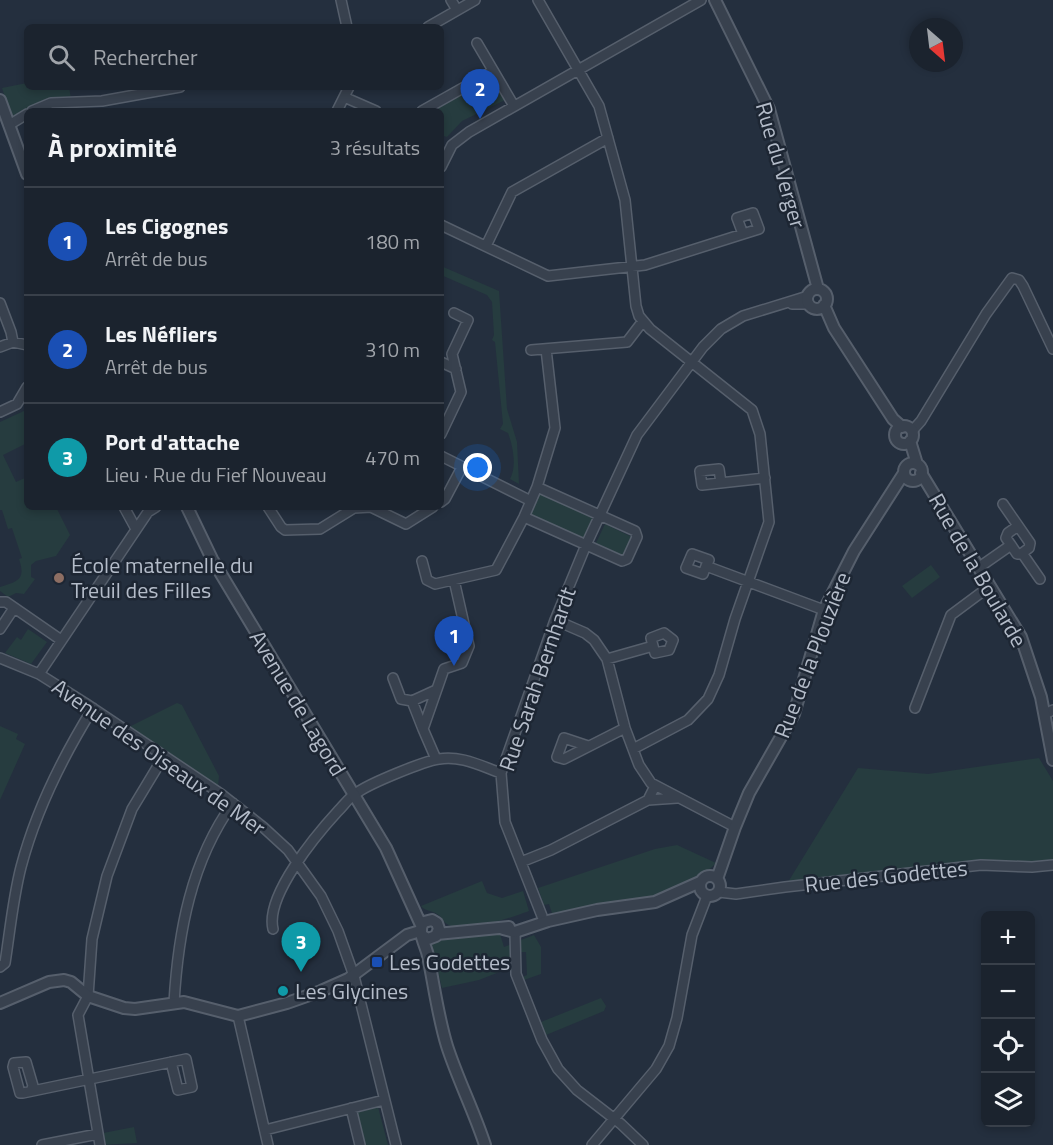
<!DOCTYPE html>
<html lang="fr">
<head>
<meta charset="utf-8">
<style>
  body { margin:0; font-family:"Titillium Web",sans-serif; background:#282f3a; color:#f1f3f6 }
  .controls { position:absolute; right:18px; bottom:18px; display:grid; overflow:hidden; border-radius:9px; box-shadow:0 3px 9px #0003 }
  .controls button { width:54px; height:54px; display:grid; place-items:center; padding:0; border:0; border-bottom:2px solid #39404a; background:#1b232e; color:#f1f3f6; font:30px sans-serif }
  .compass { position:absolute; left:909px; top:18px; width:54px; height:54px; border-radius:50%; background:#1b232e; box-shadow:0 3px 9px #0003; rotate:152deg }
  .you { position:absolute; left:478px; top:468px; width:21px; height:21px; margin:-15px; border:4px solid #fff; border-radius:50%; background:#1a73e8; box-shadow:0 0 0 9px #1a73e833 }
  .badge { display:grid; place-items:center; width:39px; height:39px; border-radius:50%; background:#8bbbb9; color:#fff; font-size:20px; font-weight:700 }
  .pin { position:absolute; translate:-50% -50px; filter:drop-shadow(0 2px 3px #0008) }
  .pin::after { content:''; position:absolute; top:32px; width:21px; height:18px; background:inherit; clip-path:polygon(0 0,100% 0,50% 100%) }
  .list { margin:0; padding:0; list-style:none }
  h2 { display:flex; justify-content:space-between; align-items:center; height:78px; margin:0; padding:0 24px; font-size:26px }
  h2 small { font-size:20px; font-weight:400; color:#a0a4aa }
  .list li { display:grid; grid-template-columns:39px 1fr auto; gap:18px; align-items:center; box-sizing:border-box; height:108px; padding:0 24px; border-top:2px solid #39404a }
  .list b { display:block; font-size:22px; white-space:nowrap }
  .list p { margin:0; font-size:20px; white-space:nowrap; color:#a0a4aa }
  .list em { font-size:20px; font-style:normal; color:#a0a4aa }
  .icon { flex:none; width:33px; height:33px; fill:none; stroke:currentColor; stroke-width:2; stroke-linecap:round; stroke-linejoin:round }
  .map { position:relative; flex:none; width:1053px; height:1145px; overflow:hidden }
  .search { position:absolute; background:#1b232e; box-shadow:0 3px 9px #0003; left:24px; top:24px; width:420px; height:66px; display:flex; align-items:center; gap:15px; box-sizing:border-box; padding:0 21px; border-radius:9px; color:#a0a4aa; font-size:22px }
  .panel { position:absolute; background:#1b232e; box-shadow:0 3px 9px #0003; left:24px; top:108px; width:420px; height:402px; border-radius:9px }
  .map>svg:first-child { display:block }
  .green { fill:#263c3f }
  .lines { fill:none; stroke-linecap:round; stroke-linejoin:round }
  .minor-casing { stroke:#565f6c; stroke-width:12 }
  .tertiary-casing { stroke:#565f6c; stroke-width:14 }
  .minor { stroke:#38414e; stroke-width:9 }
  .tertiary { stroke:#38414e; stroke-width:10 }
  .education-dot { fill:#8d6e63; stroke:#1d2633; stroke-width:2 }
  .transit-dot { fill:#1a4fb4; stroke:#1d2633; stroke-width:2 }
  .culture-dot { fill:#0f9aa8; stroke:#1d2633; stroke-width:2 }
  .labels { text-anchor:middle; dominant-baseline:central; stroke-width:5; stroke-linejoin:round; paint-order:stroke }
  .street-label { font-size:22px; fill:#b4bcc9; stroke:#1d2633 }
  .poi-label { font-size:22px; fill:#b4bcc9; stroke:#1d2633; text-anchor:start }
</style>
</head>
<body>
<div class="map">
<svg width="1053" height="1145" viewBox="0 0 1053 1145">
  <rect width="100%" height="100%" fill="#242f3e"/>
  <!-- green -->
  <path class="green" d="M492,81L496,83L505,100L462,121L447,137L441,135V111H430L473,86Z
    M27,83V87H69L71,99L12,119L2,88Z
    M441,266L499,291L507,409L517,442L519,484L510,479C517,467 513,446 508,433L500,429L503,424L495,342L492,340L494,335L492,302L487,295L441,275Z
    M27,407V443L3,455L16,482L27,477V507H56L70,535L56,556L36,561L31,565V577L35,579L24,594L16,593L8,597L0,591V587C18,581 26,580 19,559L22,558L12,528L8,529L2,510H0V422L26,410Z
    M539,493L593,517L584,538L530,515Z
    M605,524L632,537L624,556L596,543Z
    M931,565L940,577L912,598L902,586Z
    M28,629L47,642L31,664L5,653L17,637L21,640Z
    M177,703L182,705L219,776L218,788L129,727Z
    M0,726L18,734L16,739L25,744L0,800Z
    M1039,758L1053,781V865H981L785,887L858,768L928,774Z
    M677,845L716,863C674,906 606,899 553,916L549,904L544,905L538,888L655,849Z
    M482,881L487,893L502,898L523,891L529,911C513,917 462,935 447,924C443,922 442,916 437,914C432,910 426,912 421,906Z
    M500,934L504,947L512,944V967L479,980L442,988L433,951L432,945C443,930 482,934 500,934Z
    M534,935L541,947V974L524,980L523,977L527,975L526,952H516V942Z
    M601,998L606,1006L604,1011L546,1035L541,1022Z
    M378,1107L388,1145H361L355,1113Z
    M134,1127L137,1143L100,1145L98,1134Z"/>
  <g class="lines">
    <defs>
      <path id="minor" d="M341,0L347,27
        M451,0L457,10
        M538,0L599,106L625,200L636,306L639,316L650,329L752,410L760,434L769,522L735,619L719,675L708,699L688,720L633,749
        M428,27L475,0
        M477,43L514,106
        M344,97L376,111
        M32,111L51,103L102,101L180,87
        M337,111L349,87
        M422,111L493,71
        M9,125L27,114
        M441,167L452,145L469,132L701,0
        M441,225L548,276L645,265L743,234L759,229L753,213L737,218L743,234
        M486,246L512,192L608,138
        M0,303L11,332L13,342
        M792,304H809
        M0,347L13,342L27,345
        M531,350L627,342L643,321
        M441,362L456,369
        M0,412L17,404L27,387
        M912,431L921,421L986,314L1012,278L1019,280L1023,286L1053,349
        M441,434L461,392L452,354L468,320L454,313
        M441,456L531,501
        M721,483L719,469L700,471L702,485L765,478
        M441,502L445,499L462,467
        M124,507L136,529
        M268,507L281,527L285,530L320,529L354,508L371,507L406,524L433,507
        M524,517L622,561L627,559L637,537L635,531L537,487
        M1011,545L1006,538L1008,533L1018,526
        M1022,553L1040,579
        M422,561L427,580L435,584L496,570L524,517L537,487L555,428L546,349
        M706,566L703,574L686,568L692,554L709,560L706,566L824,610
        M978,568L1011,545L1017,554H1021L1029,548L1030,543L1003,504
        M0,602H6L61,640
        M555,620L585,633L594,640L607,659L625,728L639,765L651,783L735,827
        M0,629L14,608
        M0,658L39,674L85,703L221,794L263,827L288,850L321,896L338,931L354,976L396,1145
        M607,659L653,646L655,653L669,650L673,640L664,633L651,638L653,646
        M39,674L148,512L156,507
        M393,678L401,699L412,701L423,729
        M412,701L436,690
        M915,708L951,615L990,586
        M1045,714L1053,710
        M588,746L564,738L557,757L564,759L625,728
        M436,759L423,729L444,669L462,663L469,646L454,580
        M648,800L677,798
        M521,862L551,850L648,800L655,786
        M719,892L736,894L785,887L981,865L1032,867L1053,865
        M542,916L505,822L501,773L555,620L586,545L637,435L703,347L721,329L743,316L808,296
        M273,929C265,896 316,835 338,811C344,805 350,796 358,792C371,783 424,761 439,759C460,755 481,766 501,773
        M515,932L516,974L542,1040L558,1069L577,1090L621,1124L643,1145
        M0,967L5,963C10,931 13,898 21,867C36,810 62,758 93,708
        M174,1003C178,933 191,861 233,803
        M238,1016L268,1145
        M31,1091L33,1086L26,1062L14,1063L13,1067L20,1093H23L186,1059L192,1087L178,1090L171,1062
        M351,1108L360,1145
        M265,1130L384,1100
        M42,1145L98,1134
        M100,1145L78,1015L88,996L92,939L107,876L132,809L164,756
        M592,1145L656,1069L669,1046L677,1018L692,935L707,896"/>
      <path id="tertiary" d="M715,0L769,109L818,289
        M0,100L27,174
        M807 299a10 10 0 1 1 20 0a10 10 0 1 1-20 0Z
        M824,305L834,328L893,419L902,427
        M895 435a9 9 0 1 1 18 0a9 9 0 1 1-18 0Z
        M910,441L917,464
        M904 472a9 9 0 1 1 18 0a9 9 0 1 1-18 0Z
        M921,473L1021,637L1041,697L1053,760
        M187,507L212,559L386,848L421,925
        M700 886a10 10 0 1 1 20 0a10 10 0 1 1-20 0Z
        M717,879L735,827L749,793L794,714L824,610L854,551L904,473
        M503,929L515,932L548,921L597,910L655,902L700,882
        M437,934L509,927
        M423,936L428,939L436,936L439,929L437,923L432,920L424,922C416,931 426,945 428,956C434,985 438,1017 447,1046C458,1080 474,1111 485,1145
        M0,1003L49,982L64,980L71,982L88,996L124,1008L135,1009L184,1002L238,1016L287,1003L321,991L348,979L407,935L420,931"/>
    </defs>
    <!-- minor casing -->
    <use href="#minor" class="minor-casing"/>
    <!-- tertiary casing -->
    <use href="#tertiary" class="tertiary-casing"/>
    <!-- minor -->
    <use href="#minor" class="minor"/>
    <!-- tertiary -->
    <use href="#tertiary" class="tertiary"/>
  </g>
  <!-- markers -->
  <circle class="education-dot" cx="59" cy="578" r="6"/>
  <rect class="transit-dot" x="371" y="956" width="12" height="12" rx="3"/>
  <circle class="culture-dot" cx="283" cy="991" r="6"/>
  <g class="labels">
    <!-- street labels -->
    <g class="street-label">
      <text transform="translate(781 165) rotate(74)">Rue du Verger</text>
      <text transform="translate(978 570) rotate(60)">Rue de la Boularde</text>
      <text transform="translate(812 655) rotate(-69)">Rue de la Plouzière</text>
      <text transform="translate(537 679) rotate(-71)">Rue Sarah Bernhardt</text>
      <text transform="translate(298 703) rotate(59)">Avenue de Lagord</text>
      <text transform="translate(159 757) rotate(35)">Avenue des Oiseaux de Mer</text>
      <text transform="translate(886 876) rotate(-6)">Rue des Godettes</text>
    </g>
    <!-- poi labels -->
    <g class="poi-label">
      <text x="71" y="565">École maternelle du<tspan x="71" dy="25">Treuil des Filles</tspan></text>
      <text x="389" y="962">Les Godettes</text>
      <text x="295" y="991">Les Glycines</text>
    </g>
  </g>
</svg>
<div class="controls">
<button>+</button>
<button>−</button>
<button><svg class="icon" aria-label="locate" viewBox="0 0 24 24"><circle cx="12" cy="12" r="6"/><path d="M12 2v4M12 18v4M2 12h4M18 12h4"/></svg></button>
<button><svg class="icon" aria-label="layers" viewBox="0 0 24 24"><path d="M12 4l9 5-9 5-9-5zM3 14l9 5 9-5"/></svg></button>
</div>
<svg class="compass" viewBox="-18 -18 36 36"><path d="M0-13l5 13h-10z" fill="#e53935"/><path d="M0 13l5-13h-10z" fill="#a0a4aa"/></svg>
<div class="you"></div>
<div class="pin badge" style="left:454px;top:666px;background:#1a4fb4">1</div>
<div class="pin badge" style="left:480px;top:119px;background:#1a4fb4">2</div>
<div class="pin badge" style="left:301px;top:972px;background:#0f9aa8">3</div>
<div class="search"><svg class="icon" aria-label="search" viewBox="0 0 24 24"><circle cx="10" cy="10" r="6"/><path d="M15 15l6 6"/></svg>Rechercher</div>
<section class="panel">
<h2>À proximité<small>3 résultats</small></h2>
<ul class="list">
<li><span class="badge" style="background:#1a4fb4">1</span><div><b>Les Cigognes</b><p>Arrêt de bus</p></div><em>180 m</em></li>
<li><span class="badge" style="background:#1a4fb4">2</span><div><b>Les Néfliers</b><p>Arrêt de bus</p></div><em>310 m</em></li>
<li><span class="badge" style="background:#0f9aa8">3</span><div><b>Port d'attache</b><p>Lieu · Rue du Fief Nouveau</p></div><em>470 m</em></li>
</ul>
</section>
</div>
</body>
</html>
